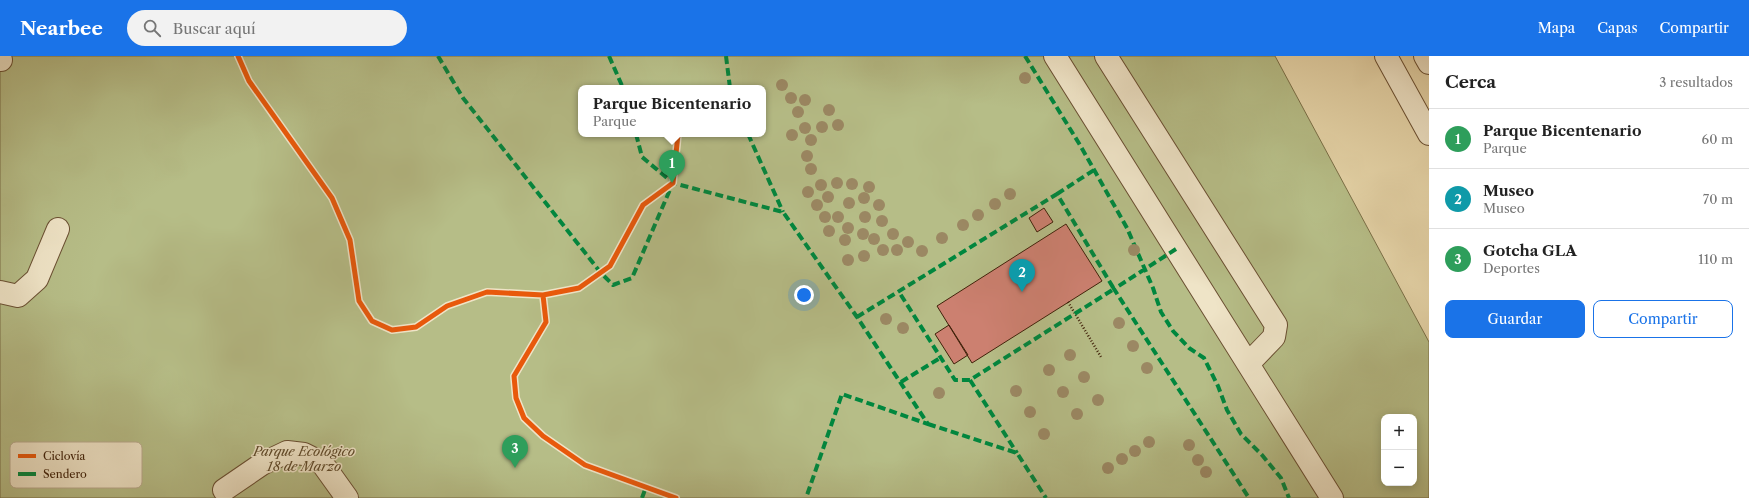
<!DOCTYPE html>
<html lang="es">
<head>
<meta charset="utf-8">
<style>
  body { margin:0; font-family:"Libre Caslon Text",serif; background:#f2f2f2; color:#222 }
  .controls { position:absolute; right:12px; bottom:12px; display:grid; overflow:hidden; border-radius:8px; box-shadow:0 2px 10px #0003 }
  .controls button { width:36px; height:36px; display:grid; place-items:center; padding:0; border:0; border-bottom:1px solid #e0e0e0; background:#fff; color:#222; font:20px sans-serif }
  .you { position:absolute; left:804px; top:239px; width:14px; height:14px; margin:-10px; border:3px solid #fff; border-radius:50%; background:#1a73e8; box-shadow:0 0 0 6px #1a73e833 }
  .badge { display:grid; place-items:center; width:26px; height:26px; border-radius:50%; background:#1a73e8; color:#fff; font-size:13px; font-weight:700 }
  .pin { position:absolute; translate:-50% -33px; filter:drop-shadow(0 1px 2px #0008) }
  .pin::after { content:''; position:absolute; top:21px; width:14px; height:12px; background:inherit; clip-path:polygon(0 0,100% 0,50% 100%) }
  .popup { position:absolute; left:578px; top:29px; width:188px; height:52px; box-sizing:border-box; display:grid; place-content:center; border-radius:8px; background:#fff; filter:drop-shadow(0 1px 3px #0005); font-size:13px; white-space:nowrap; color:#767676 }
  .popup b { font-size:15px; color:#222 }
  .popup::after { content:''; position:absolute; left:50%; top:100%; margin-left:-8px; border:8px solid transparent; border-top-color:#fff }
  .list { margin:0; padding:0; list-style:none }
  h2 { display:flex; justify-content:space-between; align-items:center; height:52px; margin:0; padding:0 16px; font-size:17px }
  h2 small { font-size:13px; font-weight:400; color:#767676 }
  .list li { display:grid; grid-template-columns:26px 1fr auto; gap:12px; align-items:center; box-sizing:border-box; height:60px; padding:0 16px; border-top:1px solid #e0e0e0 }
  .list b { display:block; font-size:15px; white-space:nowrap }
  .list p { margin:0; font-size:13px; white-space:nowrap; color:#767676 }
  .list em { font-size:13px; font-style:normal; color:#767676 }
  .actions { display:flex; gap:8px; padding:12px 16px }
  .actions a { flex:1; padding:9px 0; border:1px solid #1a73e8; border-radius:8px; text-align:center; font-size:14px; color:#1a73e8 }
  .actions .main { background:#1a73e8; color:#fff }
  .icon { flex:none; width:22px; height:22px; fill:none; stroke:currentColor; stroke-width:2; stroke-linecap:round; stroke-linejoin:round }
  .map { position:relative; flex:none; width:1429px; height:442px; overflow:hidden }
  header { display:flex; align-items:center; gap:24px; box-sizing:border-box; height:56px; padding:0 20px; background:#1a73e8; color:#fff }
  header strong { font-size:19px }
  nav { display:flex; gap:22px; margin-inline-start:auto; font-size:14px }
  .search { width:280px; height:36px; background:#f2f2f2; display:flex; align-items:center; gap:10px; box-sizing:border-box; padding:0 14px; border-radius:22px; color:#767676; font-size:15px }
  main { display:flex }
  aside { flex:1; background:#fff }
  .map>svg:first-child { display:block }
  .green { fill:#b6bd87; stroke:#7b7048; fill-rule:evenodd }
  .building { fill:#cc8070; stroke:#40220a }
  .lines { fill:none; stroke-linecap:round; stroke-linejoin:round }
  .minor-casing { stroke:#6a4f32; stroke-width:24 }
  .path { stroke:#40220a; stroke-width:2.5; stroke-dasharray:1 2; stroke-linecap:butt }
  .minor { stroke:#efe4c7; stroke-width:22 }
  .quiet { stroke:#00873e; stroke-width:4; stroke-dasharray:8 4; stroke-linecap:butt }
  .cycleway-casing { stroke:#efe4c7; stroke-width:8 }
  .cycleway { stroke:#e8590c; stroke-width:5 }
  .tree { fill:#9b8863 }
  .labels { text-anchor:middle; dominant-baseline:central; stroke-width:3; stroke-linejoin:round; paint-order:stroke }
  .park-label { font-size:13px; font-style:italic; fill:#5e4929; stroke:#efe4c7 }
  .key { fill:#efe4c7; stroke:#baaa8e; stroke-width:1 }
  .key-label { font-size:11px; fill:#40220a }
</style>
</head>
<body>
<header>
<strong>Nearbee</strong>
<div class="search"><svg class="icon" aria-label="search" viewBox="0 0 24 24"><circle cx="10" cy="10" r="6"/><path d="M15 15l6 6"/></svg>Buscar aquí</div>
<nav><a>Mapa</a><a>Capas</a><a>Compartir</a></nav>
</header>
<main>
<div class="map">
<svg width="1429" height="442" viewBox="0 0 1429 442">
  <rect width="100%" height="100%" fill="#e6d5a9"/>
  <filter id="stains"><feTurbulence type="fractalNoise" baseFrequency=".005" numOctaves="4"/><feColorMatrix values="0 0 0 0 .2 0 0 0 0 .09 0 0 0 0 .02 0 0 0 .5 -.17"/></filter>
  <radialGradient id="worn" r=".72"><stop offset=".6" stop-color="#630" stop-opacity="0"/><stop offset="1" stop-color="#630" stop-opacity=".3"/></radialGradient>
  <!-- green -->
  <path class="green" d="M0,0H1275L1429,286V442H0ZM581,32H763V78H581ZM1384,361H1414V427H1384Z"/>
  <!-- building -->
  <path class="building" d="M1044,152L1053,166L1037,176L1029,162Z
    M1066,168L1102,225L972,307L937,250Z
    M949,269L968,299L954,308L935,278Z"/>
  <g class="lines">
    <defs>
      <path id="minor" d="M1055,0L1332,442
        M1106,0L1276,269L1274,281L1248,308
        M1386,0L1429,78
        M1425,0L1429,7
        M0,4H1
        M0,236L18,240L37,223L58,173
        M224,434L262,408L287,396L304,398L322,407L347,442"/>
    </defs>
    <!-- minor casing -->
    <use href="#minor" class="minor-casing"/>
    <!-- path -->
    <path class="path" d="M1068,246L1101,301"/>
    <!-- minor -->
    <use href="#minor" class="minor"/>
    <!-- quiet -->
    <path class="quiet" d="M438,0L463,42L601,217L613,229L632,222L672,129
      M609,0L623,32
      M726,0L730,32
      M1025,0L1080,89L1127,172L1153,232L1161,256L1173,275L1189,292L1204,302L1218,330L1227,354L1241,378L1262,399L1281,422L1289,442
      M636,78L642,101L673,127L783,156L857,261L928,368L842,338L806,442
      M748,78L783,156
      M1057,138L1094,114
      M1176,193L1114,233L1249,442
      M857,261L1057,138L1114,233L970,324H955L899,236
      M970,324L1017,397
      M901,326L940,302
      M928,368L1017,397L1046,442
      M642,442L646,431"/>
    <defs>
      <path id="cycleway" d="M238,0L249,25L332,142L350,184L359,245L372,265L392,274L416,271L447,250L487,236L543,239L579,232L610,210L643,149L673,127L678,78
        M543,239L546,266L514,320L516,342L524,362L543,380L585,409L676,442"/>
    </defs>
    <!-- cycleway casing -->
    <use href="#cycleway" class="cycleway-casing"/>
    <!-- cycleway -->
    <use href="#cycleway" class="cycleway"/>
  </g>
  <!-- trees -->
  <g class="tree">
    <circle cx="1025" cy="22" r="6"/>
    <circle cx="782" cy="29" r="6"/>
    <circle cx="791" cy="42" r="6"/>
    <circle cx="805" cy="44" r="6"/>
    <circle cx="829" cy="54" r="6"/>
    <circle cx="798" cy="56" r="6"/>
    <circle cx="838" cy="69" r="6"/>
    <circle cx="822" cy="71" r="6"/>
    <circle cx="805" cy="72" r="6"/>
    <circle cx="792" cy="79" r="6"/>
    <circle cx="811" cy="84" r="6"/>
    <circle cx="807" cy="100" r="6"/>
    <circle cx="811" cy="113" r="6"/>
    <circle cx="837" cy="127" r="6"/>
    <circle cx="852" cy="128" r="6"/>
    <circle cx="821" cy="129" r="6"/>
    <circle cx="869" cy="131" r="6"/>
    <circle cx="808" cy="136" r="6"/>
    <circle cx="1010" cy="138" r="6"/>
    <circle cx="828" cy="141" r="6"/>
    <circle cx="864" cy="142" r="6"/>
    <circle cx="849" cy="147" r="6"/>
    <circle cx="995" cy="148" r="6"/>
    <circle cx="817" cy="149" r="6"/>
    <circle cx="879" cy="149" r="6"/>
    <circle cx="978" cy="159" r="6"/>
    <circle cx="825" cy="161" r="6"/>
    <circle cx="838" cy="161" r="6"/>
    <circle cx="865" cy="161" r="6"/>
    <circle cx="882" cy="165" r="6"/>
    <circle cx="963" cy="169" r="6"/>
    <circle cx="848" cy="172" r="6"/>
    <circle cx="829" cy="175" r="6"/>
    <circle cx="863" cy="178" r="6"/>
    <circle cx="893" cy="178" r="6"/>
    <circle cx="942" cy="182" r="6"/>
    <circle cx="874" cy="183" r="6"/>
    <circle cx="845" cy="184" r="6"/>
    <circle cx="908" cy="186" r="6"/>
    <circle cx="883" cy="194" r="6"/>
    <circle cx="897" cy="194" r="6"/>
    <circle cx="1134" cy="194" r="6"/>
    <circle cx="922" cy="195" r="6"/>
    <circle cx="864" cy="200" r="6"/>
    <circle cx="848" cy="204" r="6"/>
    <circle cx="886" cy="263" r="6"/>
    <circle cx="1119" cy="267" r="6"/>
    <circle cx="903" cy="272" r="6"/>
    <circle cx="1133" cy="290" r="6"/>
    <circle cx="1070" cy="299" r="6"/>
    <circle cx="1147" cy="312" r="6"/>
    <circle cx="1049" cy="314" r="6"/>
    <circle cx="1084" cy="321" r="6"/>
    <circle cx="1016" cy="335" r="6"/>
    <circle cx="1063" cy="336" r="6"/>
    <circle cx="939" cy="337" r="6"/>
    <circle cx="1098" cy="344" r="6"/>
    <circle cx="1030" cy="356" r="6"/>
    <circle cx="1077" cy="358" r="6"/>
    <circle cx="1044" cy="378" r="6"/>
    <circle cx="1149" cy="386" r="6"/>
    <circle cx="1189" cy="389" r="6"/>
    <circle cx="1135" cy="395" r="6"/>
    <circle cx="1122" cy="403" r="6"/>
    <circle cx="1198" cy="404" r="6"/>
    <circle cx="1108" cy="412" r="6"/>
    <circle cx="1206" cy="416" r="6"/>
  </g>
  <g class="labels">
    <!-- park labels -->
    <g class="park-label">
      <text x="304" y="395">Parque Ecológico<tspan x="304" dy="15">18 de Marzo</tspan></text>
    </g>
  </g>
  <!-- legend -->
  <rect x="10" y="386" width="132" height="46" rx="6" class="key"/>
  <rect x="18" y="398" width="18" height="4" fill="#e8590c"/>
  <rect x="18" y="416" width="18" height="4" fill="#00873e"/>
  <g class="key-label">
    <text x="43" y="404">Ciclovía</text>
    <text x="43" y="422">Sendero</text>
  </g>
  <rect width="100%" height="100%" filter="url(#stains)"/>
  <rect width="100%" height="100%" fill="url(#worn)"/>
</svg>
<div class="controls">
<button>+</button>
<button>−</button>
</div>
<div class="you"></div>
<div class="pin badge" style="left:672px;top:127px;background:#2e9e5b">1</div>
<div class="popup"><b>Parque Bicentenario</b>Parque</div>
<div class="pin badge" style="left:1022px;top:236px;background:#0f9aa8">2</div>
<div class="pin badge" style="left:515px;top:412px;background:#2e9e5b">3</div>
</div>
<aside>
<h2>Cerca<small>3 resultados</small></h2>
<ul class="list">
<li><span class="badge" style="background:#2e9e5b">1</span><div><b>Parque Bicentenario</b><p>Parque</p></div><em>60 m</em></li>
<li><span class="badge" style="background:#0f9aa8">2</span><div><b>Museo</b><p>Museo</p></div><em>70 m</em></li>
<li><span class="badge" style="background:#2e9e5b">3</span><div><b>Gotcha GLA</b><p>Deportes</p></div><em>110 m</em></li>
</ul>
<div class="actions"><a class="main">Guardar</a><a>Compartir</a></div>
</aside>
</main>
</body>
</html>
